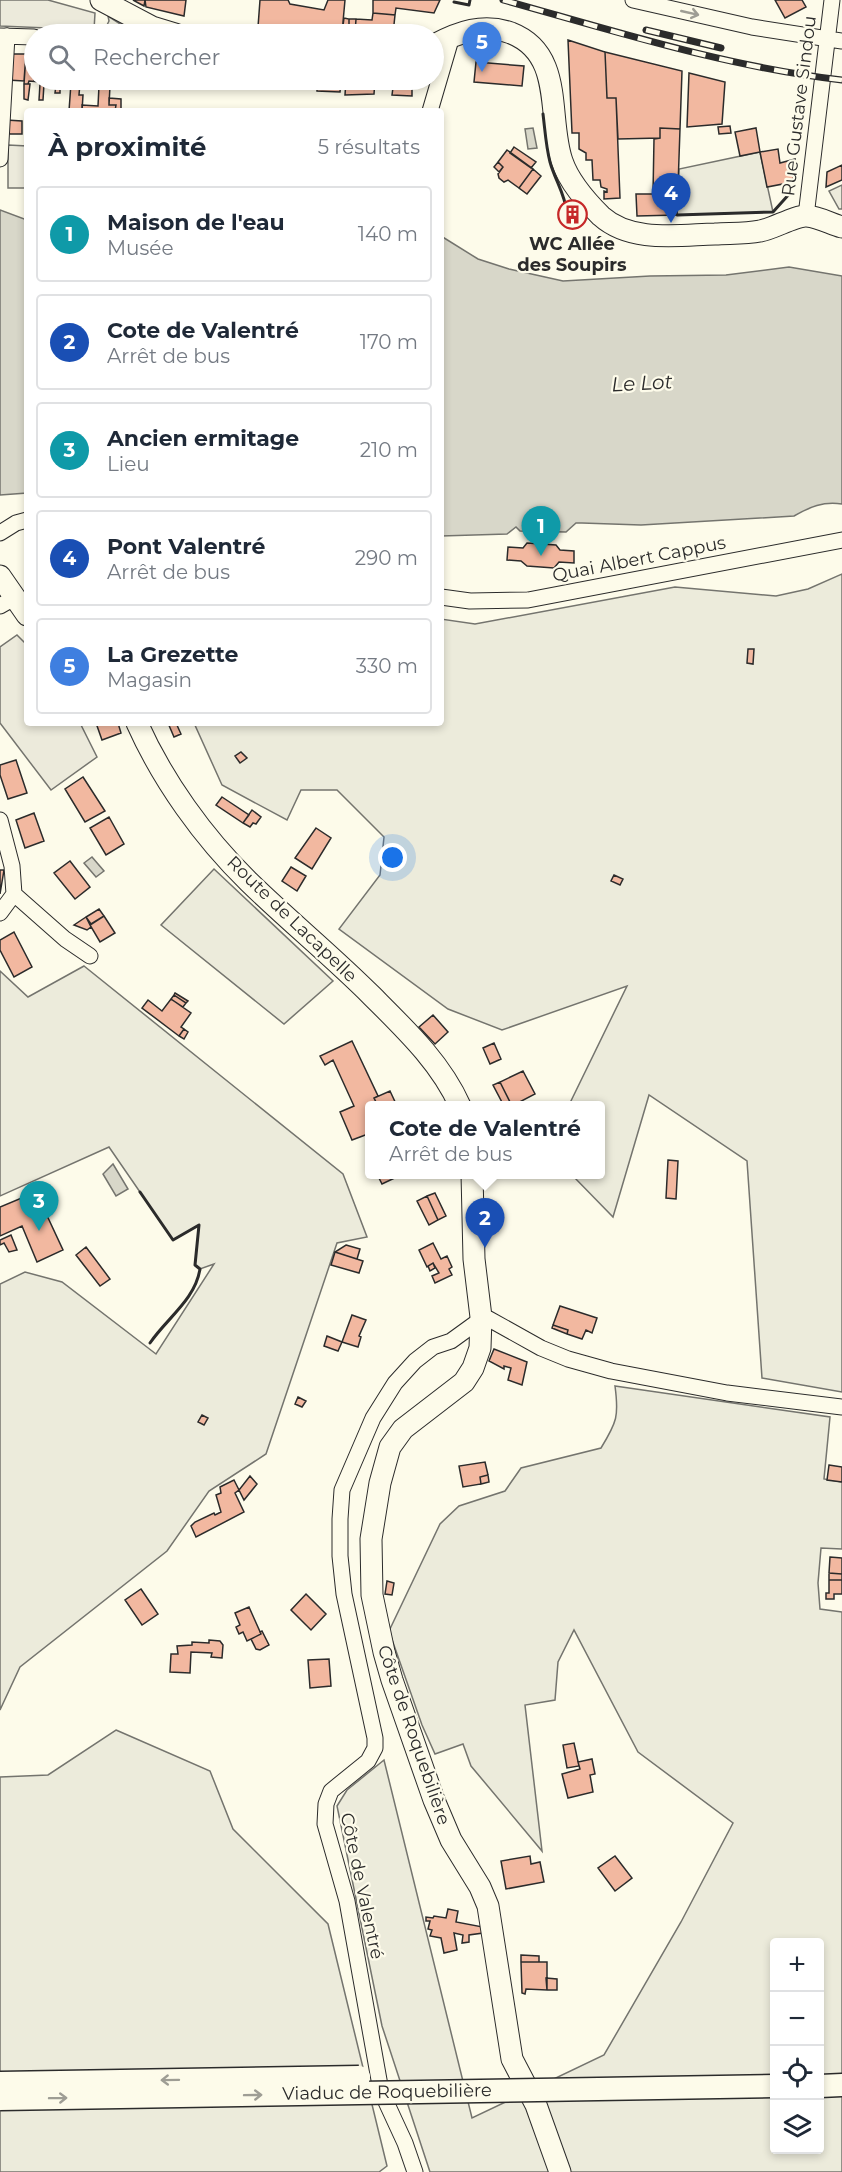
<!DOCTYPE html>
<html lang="fr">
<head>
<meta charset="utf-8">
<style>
  body { margin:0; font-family:Montserrat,sans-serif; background:#f2f2f3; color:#1f2937 }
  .controls { position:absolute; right:18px; bottom:18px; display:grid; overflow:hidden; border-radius:6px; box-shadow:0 3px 9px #0003 }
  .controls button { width:54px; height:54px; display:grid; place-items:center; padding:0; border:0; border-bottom:2px solid #e0e1e3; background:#fff; color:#1f2937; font:30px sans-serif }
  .you { position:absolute; left:393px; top:858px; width:21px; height:21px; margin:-15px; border:4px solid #fff; border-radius:50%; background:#1a73e8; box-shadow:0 0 0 9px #1a73e833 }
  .badge { display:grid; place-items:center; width:39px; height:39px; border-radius:50%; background:#c62828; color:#fff; font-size:20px; font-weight:700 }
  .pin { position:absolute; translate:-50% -50px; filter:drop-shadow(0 2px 3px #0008) }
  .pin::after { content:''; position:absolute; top:32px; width:21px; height:18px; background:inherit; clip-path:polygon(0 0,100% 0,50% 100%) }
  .popup { position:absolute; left:365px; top:1101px; width:240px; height:78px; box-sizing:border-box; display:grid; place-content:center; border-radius:6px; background:#fff; filter:drop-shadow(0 2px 4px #0005); font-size:20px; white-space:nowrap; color:#747a83 }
  .popup b { font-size:22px; color:#1f2937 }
  .popup::after { content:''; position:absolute; left:50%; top:100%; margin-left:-12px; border:12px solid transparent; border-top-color:#fff }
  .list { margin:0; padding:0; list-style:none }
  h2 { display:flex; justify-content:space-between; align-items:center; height:78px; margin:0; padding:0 24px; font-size:26px }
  h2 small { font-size:20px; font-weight:400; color:#747a83 }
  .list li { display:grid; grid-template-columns:39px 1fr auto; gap:18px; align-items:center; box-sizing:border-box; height:96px; margin:0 12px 12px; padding:0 12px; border:2px solid #e0e1e3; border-radius:6px }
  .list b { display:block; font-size:22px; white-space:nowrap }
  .list p { margin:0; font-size:20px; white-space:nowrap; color:#747a83 }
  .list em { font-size:20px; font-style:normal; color:#747a83 }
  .icon { flex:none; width:33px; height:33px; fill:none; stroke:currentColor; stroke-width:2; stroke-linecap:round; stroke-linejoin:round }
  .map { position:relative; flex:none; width:842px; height:2172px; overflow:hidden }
  .search { position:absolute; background:#fff; box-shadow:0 3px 9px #0003; left:24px; top:24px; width:420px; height:66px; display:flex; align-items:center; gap:15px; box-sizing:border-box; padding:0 21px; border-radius:33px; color:#747a83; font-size:22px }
  .panel { position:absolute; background:#fff; box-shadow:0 3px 9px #0003; left:24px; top:108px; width:420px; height:618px; border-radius:6px }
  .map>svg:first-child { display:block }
  .green { fill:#ecebdb; stroke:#74746e; stroke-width:1.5; fill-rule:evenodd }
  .parking { fill:#eceadb; stroke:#74746e; stroke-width:1.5 }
  .water { fill:#d8d7c9; stroke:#74746e; stroke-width:1.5 }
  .building { fill:#f2b8a0; stroke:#2b2b2b; stroke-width:1.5 }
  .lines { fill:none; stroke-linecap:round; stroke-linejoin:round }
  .street-casing { stroke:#2b2b2b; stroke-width:17 }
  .secondary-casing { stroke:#2b2b2b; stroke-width:23 }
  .primary-casing { stroke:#2b2b2b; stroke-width:25 }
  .street { stroke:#fdfbea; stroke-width:15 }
  .secondary { stroke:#fdfbea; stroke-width:21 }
  .primary { stroke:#fdfbea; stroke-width:22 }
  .rail-casing { stroke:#2b2b2b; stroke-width:7 }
  .rail { stroke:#fdfbea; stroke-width:4.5; stroke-dasharray:14; stroke-linecap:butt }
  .primary-bridge-casing { stroke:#2b2b2b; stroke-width:25; stroke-linecap:butt }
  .primary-bridge { stroke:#fdfbea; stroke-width:22 }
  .wall { stroke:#2b2b2b; stroke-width:3 }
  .oneway { stroke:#9e9d94 }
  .labels { text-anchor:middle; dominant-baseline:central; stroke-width:4.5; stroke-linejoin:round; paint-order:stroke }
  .street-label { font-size:18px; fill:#2b2b2b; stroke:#fdfbea }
  .poi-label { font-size:18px; font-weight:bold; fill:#2b2b2b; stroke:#fdfbea }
  .water-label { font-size:20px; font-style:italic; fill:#2b2b2b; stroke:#fdfbea }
</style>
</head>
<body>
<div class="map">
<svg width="842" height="2172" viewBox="0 0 842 2172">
  <rect width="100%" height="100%" fill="#fdfbea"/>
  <!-- green -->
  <path class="green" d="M108,16L128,29L127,33L88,32L71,34V28L105,29L109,21Z
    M760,152L773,212L677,215L679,169Z
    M842,574V1392L762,1378L747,1161L649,1095L613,1217L572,1175L600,1174V1106L569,1105L627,986L502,1030L448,1009L339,929L380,875L384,837L337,790H301L287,820L222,785L194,723H441V619L475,624L675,587L776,596L808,589Z
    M214,869L333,981L284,1024L161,925Z
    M84,966L343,1174L367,1237L337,1243L266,1454L209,1491L167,1551L20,1667L0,1710V1284L25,1272L62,1282L156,1354L214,1264L200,1269L195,1265L199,1225L173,1240L109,1147L0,1196V971L28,997Z
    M615,1386L830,1417L824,1479L842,1482V1549L821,1548L818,1583L820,1609L842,1612V2172H430L382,2026L337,1806L347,1790L384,1760L472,2118L604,2055L681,1922L733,1823L638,1752L574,1630L558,1662L555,1700L525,1705L542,1851L471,1766L463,1744L435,1754L422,1725L389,1631L440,1524L459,1506L505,1491L521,1468L601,1448C617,1422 619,1416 615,1386ZM774,1942H820V2150H774Z
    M116,1730L210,1771L233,1829L328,1924L387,2166L379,2172H0V1777L48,1775Z"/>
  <!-- parking -->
  <path class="parking" d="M0,0H48L95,13L94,30L0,26Z
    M8,145L27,146V188H8Z
    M842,185V209H839L829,191Z
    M17,635L27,645V723H80L97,757L51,790L0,723V647Z"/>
  <!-- water -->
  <path class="water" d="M533,128L537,148L528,149L525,129Z
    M0,210L27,220V493L0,495Z
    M441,236L478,259L509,269L563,281L650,276L726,275L789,267L842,276V504C823,501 810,507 794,516L641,525L582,523H576L566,532L520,531L516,527L507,534L441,536Z
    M92,857L104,871L96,877L84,863Z
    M113,1164L128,1189L116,1196L103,1174Z"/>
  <!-- building -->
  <path class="building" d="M133,0H145L144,6Z
    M145,0H186L184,16L146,7Z
    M260,0H288L290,4L324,10L328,0H345L342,33L258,27Z
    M373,0H440L434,13L396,8L395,15L373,13Z
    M775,0H802L806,7L785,18Z
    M373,13L395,15L393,34H355L356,19L372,20Z
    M344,18L349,19V33H342Z
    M349,19H356L355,34L349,33Z
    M258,27L289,28L323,33L257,31Z
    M568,40L605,52L607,98H616L620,198L604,199V191L607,192V189L601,187L600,180H593L592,160H586V153L579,149V133H572Z
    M605,52L682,71L680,129L660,128V138L618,139L616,98H607Z
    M10,54H26L24,81L8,80Z
    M26,54L34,55V80H40V82L29,81L28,84H24Z
    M476,62L524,66L522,86L474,82Z
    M689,73L725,82L722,124L687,127Z
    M40,80H56V82H44V84H40Z
    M56,80H71V83H60V85H56Z
    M71,80H87V83H71Z
    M236,80H260V85L236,83Z
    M279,80H301V88L279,87Z
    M317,80H341L340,92L317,91Z
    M346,80H375L374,94L345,95Z
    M394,80L412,82V96L392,95Z
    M413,80H424L423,84L412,83Z
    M71,83H80L79,95H83L82,111H69Z
    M24,84H30L28,100L24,99Z
    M40,84H44L43,100H39Z
    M56,85H60V93H55Z
    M99,86H110L109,105H116L115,111H82V105L98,106Z
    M109,98L121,99V111H115L116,105H109Z
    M6,120L22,121V134H10L5,129Z
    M730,126L731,133L719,134L718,127Z
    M660,128L680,129L677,215L637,216L636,194H653L654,139L660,138Z
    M756,128L760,152L740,156L735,132Z
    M514,147L536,162L531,168L510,153Z
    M778,149L780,163L795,159L793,182L767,187L760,152Z
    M507,150L533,169L519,188L508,180L504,182L499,178L498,174L503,167L498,162Z
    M498,162L503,167L499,172L494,167Z
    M842,165V180L826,187L827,172Z
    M533,169L541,176L527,194L519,188Z
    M577,212V217H567V213Z
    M567,217H577V223H567Z
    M527,543L556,545L560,550L574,551V563L559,562L554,568L527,566L521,561L507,560L508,547L523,548Z
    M748,649H754L753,664L747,663Z
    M96,723H118L121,733L102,740Z
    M168,723H176L181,734L174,737Z
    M241,752L247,758L240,763L235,756Z
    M16,760L27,793L8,799L0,775V765Z
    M83,777L105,811L85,822L65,789Z
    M222,797L249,815L243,823L216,805Z
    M252,810L261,817L256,824L253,823L250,827L243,823Z
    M34,813L44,841L25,848L16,820Z
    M109,817L124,844L106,855L90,828Z
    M316,828L331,838L312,869L295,858Z
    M70,861L90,887L75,899L54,873Z
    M291,867L306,876L297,891L282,881Z
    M0,870H4L0,894Z
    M614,875L623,879L620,885L611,881Z
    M99,909L104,916L91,924L86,917Z
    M104,916L115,933L100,942L90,925Z
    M86,917L91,927L87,930L74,925Z
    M14,932L32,967L14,977L0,950V940Z
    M175,993L188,1001L186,1003L174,995Z
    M174,995L186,1003L183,1007L171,999Z
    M171,999L191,1013L181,1027L184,1029L179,1036L142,1008L148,1000L162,1011Z
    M433,1015L448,1032L435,1044L419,1027Z
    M184,1029L188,1032L184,1039L179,1036Z
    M352,1041L378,1096L374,1098L378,1106H370V1138L368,1134L352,1140L340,1112L354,1106L333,1060L325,1065L320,1056Z
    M494,1043L501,1059L490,1064L483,1048Z
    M523,1071L535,1094L512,1106L500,1082Z
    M500,1082L512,1106H504L493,1085Z
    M390,1091L397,1106H378L374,1098Z
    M668,1160L678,1161L676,1199L666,1198Z
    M377,1174H403L382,1184Z
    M36,1192L63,1250L37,1262L22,1226L0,1236V1207Z
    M435,1193L446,1216L438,1220L427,1196Z
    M427,1196L438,1220L429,1225L417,1201Z
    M11,1235L17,1250L9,1252L4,1243L0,1245V1240Z
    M433,1243L441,1259L447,1256L452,1267L449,1269L452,1275L435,1283L432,1276L439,1273L433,1263L427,1267L419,1250Z
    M346,1245L360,1249L357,1259L335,1252Z
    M86,1247L110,1279L100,1286L76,1255Z
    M335,1252L363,1261L359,1273L331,1265Z
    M433,1263L435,1268L430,1271L428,1266Z
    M560,1306L597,1318L592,1333L586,1330L582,1339L567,1334L568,1330L553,1325Z
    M352,1315L366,1320L359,1336L361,1337L358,1347L342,1342Z
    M553,1325L568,1330L567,1334L552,1328Z
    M327,1336L342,1342L338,1351L324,1346Z
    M494,1349L527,1362L522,1385L508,1380L511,1368L504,1366V1369L489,1361Z
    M298,1397L306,1401L302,1407L295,1404Z
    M202,1415L208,1418L204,1425L198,1422Z
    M485,1462L488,1475L480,1477L481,1484L463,1487L459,1466Z
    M829,1465L842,1467V1482L827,1480Z
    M488,1475L489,1482L481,1484L480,1477Z
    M250,1476L257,1484L244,1500L239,1490Z
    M234,1480L239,1490L235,1493L244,1512L196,1537L191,1526L195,1522L214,1513L215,1515L221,1512L216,1495L221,1493L220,1487Z
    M830,1557L842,1558V1574L829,1573Z
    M829,1573L842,1574V1580H829Z
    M829,1580H842V1594H834V1599H826V1593H829Z
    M387,1581L394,1583L392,1595L385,1594Z
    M141,1589L158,1614L142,1625L125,1600Z
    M306,1594L326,1614L311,1630L291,1610Z
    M249,1607L261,1634L247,1641L243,1632L239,1634L236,1627L240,1625L235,1613Z
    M262,1631L269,1645L260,1650L256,1649L251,1639L261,1634L260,1632Z
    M209,1640L220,1641L223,1645L222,1658L211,1657L212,1653L191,1652L190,1673L170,1672L171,1654H178L177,1646L192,1645V1642L209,1643Z
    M329,1659L331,1686L310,1688L308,1660Z
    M574,1743L579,1766L567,1768L563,1745Z
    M592,1759L595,1774L590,1775L593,1792L568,1798L562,1774L580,1769L578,1762Z
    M530,1856L531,1864L540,1862L544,1882L506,1889L501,1861Z
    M615,1856L632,1878L615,1891L598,1868Z
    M448,1909L458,1911L456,1922L483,1927V1933L469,1935V1942L462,1943L463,1935L454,1933L457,1950L444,1953L441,1938L430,1936L432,1930L428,1929L430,1921H426V1917L433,1918L434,1916L446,1918Z
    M521,1955L539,1956V1962H521Z
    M521,1962H547V1990L526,1989L525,1994L522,1993Z
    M546,1978L557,1979V1990H547Z"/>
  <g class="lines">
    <defs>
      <path id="street" d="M633,0L752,27L842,41
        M0,36L34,37
        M430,111L452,36
        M0,159L7,36
        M806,216L832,0
        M0,533L16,523L27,520
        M441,597L470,601L528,600L842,540
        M0,606L14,598
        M0,820L12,866L14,894L65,939L90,956
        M0,913L14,894
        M481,1317L489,1319L541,1348L568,1359L611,1371L727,1393L842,1407
        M415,2172L405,2143L381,2091L347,1901L325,1824L326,1804L331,1791L368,1761L375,1748V1738L344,1594L340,1556V1519L342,1490L373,1418L395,1383L415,1361L433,1347L451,1341L480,1320"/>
      <path id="secondary" d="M101,0L152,27L175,34
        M434,45C459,32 483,23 511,33C565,54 547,118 562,161C569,182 585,200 601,216C631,243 678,235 715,234C729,233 745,234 760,231C773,229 796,215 807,216C819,217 831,224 842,227
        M0,576L27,615
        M137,723C163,781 203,837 249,882C289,921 332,956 372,996C405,1029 441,1063 460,1106
        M472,1174L474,1259L481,1317L480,1348L473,1368L464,1382L403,1429L390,1447L380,1483L371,1539L372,1595L384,1652L392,1680L434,1800L451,1840L480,1887L488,1906L512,2059L536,2105L560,2172"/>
      <path id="primary" d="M820,2086L842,2085"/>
    </defs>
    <!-- street casing -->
    <use href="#street" class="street-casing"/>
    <!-- secondary casing -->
    <use href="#secondary" class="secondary-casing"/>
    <!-- primary casing -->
    <use href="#primary" class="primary-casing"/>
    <!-- street -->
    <use href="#street" class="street"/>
    <!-- secondary -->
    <use href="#secondary" class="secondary"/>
    <!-- primary -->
    <use href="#primary" class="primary"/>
    <defs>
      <path id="rail" d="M503,0C614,31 727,67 842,80
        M646,30L721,48"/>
    </defs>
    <!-- rail casing -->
    <use href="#rail" class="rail-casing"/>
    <!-- rail -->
    <use href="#rail" class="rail"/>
    <defs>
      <path id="primary-bridge" d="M0,2083L359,2077
        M0,2099L774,2086"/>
    </defs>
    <!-- primary-bridge casing -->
    <use href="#primary-bridge" class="primary-bridge-casing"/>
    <!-- primary-bridge -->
    <use href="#primary-bridge" class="primary-bridge"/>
    <!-- wall -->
    <path class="wall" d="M454,2L469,5L470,0
      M543,114C545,130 546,147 550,162C555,180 565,194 567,213
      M677,215L773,212L791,192L793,182
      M140,1192L173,1240L199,1225L195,1265L200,1269C195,1300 167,1318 150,1343"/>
  </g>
  <!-- one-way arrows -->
  <defs><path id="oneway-shaft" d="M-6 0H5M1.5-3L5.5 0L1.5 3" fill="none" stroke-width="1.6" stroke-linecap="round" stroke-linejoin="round" transform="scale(1.5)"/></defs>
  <g class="oneway">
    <use href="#oneway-shaft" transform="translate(690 13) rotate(13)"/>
    <use href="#oneway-shaft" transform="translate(170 2080) rotate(179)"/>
    <use href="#oneway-shaft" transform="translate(253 2095) rotate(-1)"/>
    <use href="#oneway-shaft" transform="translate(58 2098) rotate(-1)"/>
  </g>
  <!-- icons -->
  <defs>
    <symbol id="building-ring" viewBox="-11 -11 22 22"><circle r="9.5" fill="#fdfbea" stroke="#c62828" stroke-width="1.5"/><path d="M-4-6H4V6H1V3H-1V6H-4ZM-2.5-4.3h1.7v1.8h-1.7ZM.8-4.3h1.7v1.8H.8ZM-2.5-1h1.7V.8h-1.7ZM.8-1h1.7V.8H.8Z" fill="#c62828"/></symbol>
  </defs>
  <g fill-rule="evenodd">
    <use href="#building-ring" x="556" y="198" width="33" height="33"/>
  </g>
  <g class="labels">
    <!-- street labels -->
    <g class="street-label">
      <text transform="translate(799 106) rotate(-83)">Rue Gustave Sindou</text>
      <text transform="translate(639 559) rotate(-11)">Quai Albert Cappus</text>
      <text transform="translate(292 919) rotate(44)">Route de Lacapelle</text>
      <text transform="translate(414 1735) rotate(71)">Côte de Roquebilière</text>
      <text transform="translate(362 1886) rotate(78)">Côte de Valentré</text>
      <text transform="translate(387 2092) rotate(-1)">Viaduc de Roquebilière</text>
    </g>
    <!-- poi labels -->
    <g class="poi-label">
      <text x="572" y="244">WC Allée<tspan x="572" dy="21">des Soupirs</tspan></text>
    </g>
    <!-- water labels -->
    <g class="water-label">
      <text transform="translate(642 383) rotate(-3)">Le Lot</text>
    </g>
  </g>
</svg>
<div class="controls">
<button>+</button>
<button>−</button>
<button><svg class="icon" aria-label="locate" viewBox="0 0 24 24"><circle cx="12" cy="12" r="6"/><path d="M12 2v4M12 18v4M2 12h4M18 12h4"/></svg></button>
<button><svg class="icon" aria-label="layers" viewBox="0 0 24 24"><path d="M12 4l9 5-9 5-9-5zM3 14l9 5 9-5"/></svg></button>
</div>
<div class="you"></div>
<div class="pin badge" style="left:541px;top:556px;background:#0f9aa8">1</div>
<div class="pin badge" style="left:485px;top:1248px;background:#1a4fb4">2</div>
<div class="popup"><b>Cote de Valentré</b>Arrêt de bus</div>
<div class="pin badge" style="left:39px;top:1231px;background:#0f9aa8">3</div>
<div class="pin badge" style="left:671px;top:223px;background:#1a4fb4">4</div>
<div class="pin badge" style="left:482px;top:72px;background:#3f7fe0">5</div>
<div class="search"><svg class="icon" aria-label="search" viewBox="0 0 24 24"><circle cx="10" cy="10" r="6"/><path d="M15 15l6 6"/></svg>Rechercher</div>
<section class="panel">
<h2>À proximité<small>5 résultats</small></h2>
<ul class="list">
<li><span class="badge" style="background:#0f9aa8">1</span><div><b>Maison de l'eau</b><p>Musée</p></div><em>140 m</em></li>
<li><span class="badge" style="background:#1a4fb4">2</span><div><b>Cote de Valentré</b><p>Arrêt de bus</p></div><em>170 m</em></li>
<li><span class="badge" style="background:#0f9aa8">3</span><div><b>Ancien ermitage</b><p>Lieu</p></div><em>210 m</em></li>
<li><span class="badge" style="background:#1a4fb4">4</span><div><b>Pont Valentré</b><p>Arrêt de bus</p></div><em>290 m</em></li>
<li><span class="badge" style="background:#3f7fe0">5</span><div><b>La Grezette</b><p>Magasin</p></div><em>330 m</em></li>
</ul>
</section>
</div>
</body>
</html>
